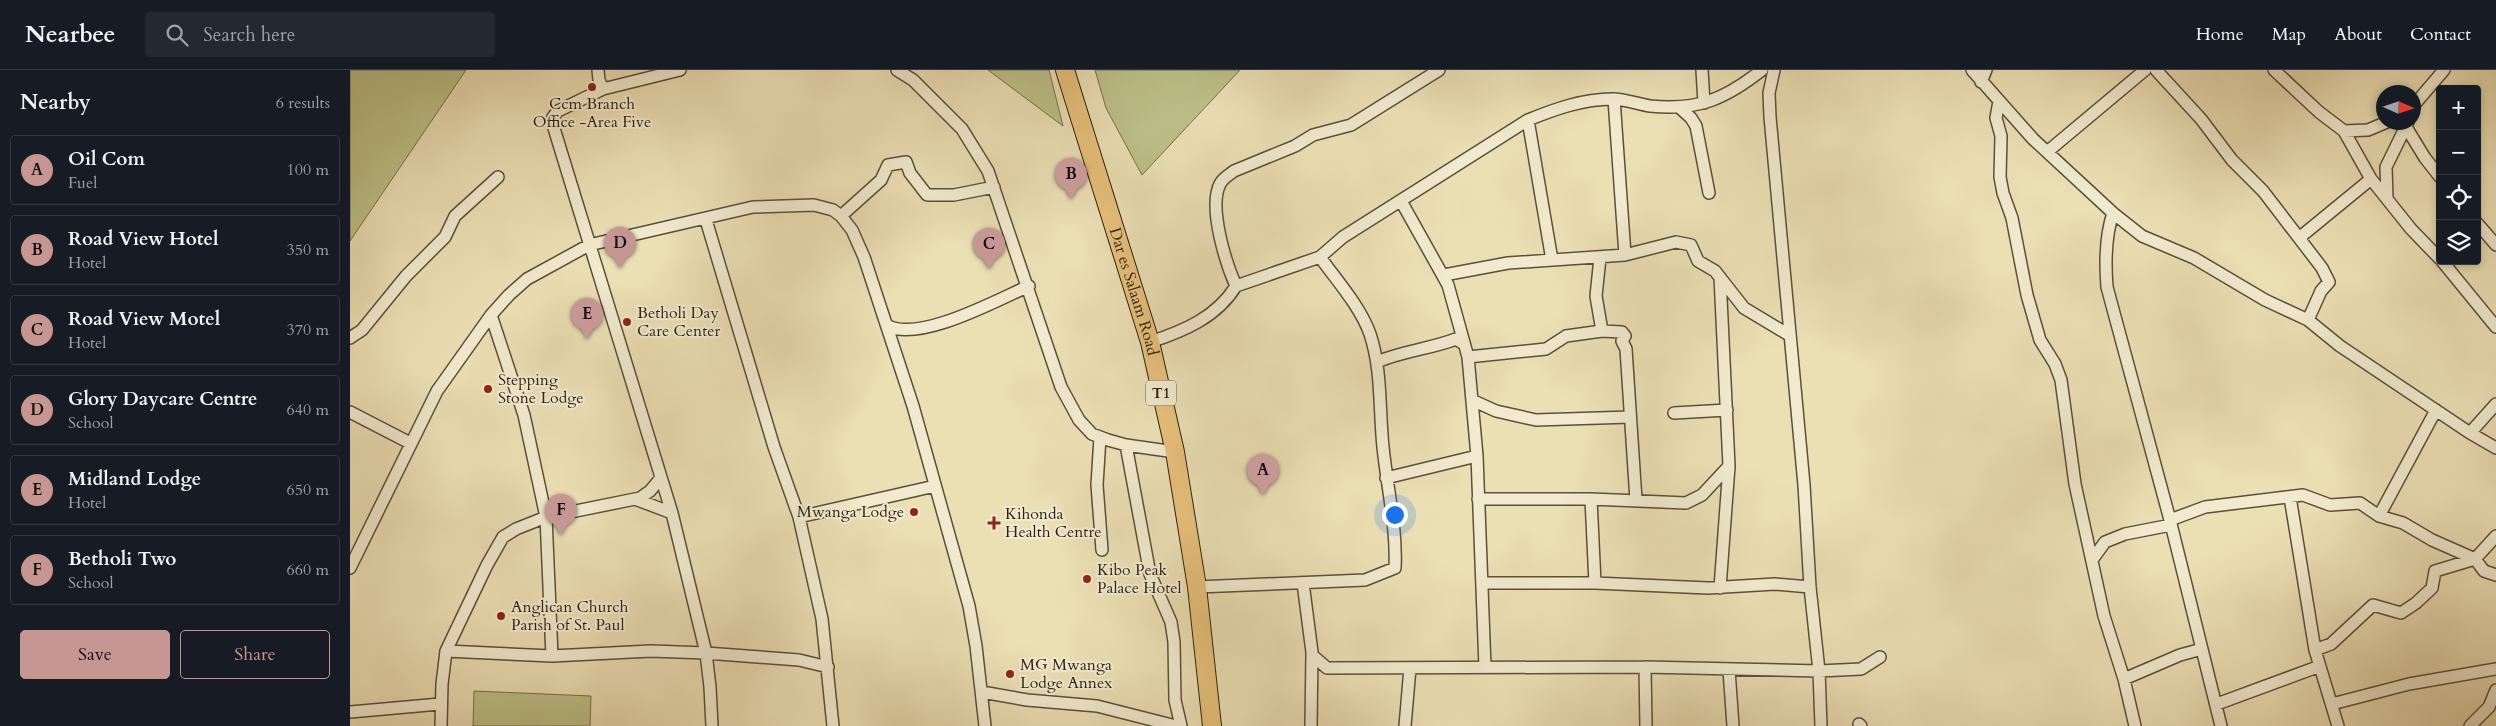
<!DOCTYPE html>
<html lang="en">
<head>
<meta charset="utf-8">
<style>
  body { margin:0; font-family:Cardo,serif; background:#242831; color:#f1f3f6 }
  .controls { position:absolute; right:15px; top:15px; display:grid; overflow:hidden; border-radius:5px; box-shadow:0 2px 8px #0003 }
  .controls button { width:45px; height:45px; display:grid; place-items:center; padding:0; border:0; border-bottom:1px solid #363941; background:#171b24; color:#f1f3f6; font:25px sans-serif }
  .compass { position:absolute; left:2026px; top:15px; width:45px; height:45px; border-radius:50%; background:#171b24; box-shadow:0 2px 8px #0003; rotate:93deg }
  .you { position:absolute; left:1044px; top:444px; width:18px; height:18px; margin:-12px; border:4px solid #fff; border-radius:50%; background:#1a73e8; box-shadow:0 0 0 8px #1a73e833 }
  .badge { display:grid; place-items:center; width:32px; height:32px; border-radius:50%; background:#c59692; color:#111; font-size:16px; font-weight:700 }
  .pin { position:absolute; translate:-50% -41px; filter:drop-shadow(0 1px 2px #0008) }
  .pin::after { content:''; position:absolute; top:26px; width:18px; height:15px; background:inherit; clip-path:polygon(0 0,100% 0,50% 100%) }
  .list { margin:0; padding:0; list-style:none }
  h2 { display:flex; justify-content:space-between; align-items:center; height:65px; margin:0; padding:0 20px; font-size:21px }
  h2 small { font-size:16px; font-weight:400; color:#9ea1a6 }
  .list li { display:grid; grid-template-columns:32px 1fr auto; gap:15px; align-items:center; box-sizing:border-box; height:70px; margin:0 10px 10px; padding:0 10px; border:1px solid #363941; border-radius:5px }
  .list b { display:block; font-size:19px; white-space:nowrap }
  .list p { margin:0; font-size:16px; white-space:nowrap; color:#9ea1a6 }
  .list em { font-size:16px; font-style:normal; color:#9ea1a6 }
  .actions { display:flex; gap:10px; padding:15px 20px }
  .actions a { flex:1; padding:11px 0; border:1px solid #c59692; border-radius:5px; text-align:center; font-size:18px; color:#c59692 }
  .actions .main { background:#c59692; color:#111 }
  .icon { flex:none; width:28px; height:28px; fill:none; stroke:currentColor; stroke-width:2; stroke-linecap:round; stroke-linejoin:round }
  .map { position:relative; flex:none; width:2146px; height:656px; overflow:hidden }
  header { display:flex; align-items:center; gap:30px; box-sizing:border-box; height:70px; padding:0 25px; background:#171b24; border-bottom:1px solid #363941 }
  header strong { font-size:24px }
  nav { display:flex; gap:28px; margin-inline-start:auto; font-size:18px }
  .search { width:350px; height:45px; background:#242831; display:flex; align-items:center; gap:12px; box-sizing:border-box; padding:0 18px; border-radius:5px; color:#9ea1a6; font-size:19px }
  main { display:flex }
  aside { flex:1; background:#171b24 }
  .map>svg:first-child { display:block }
  .green { fill:#bdc089; stroke:#74704e }
  .lines { fill:none; stroke-linecap:round; stroke-linejoin:round }
  .minor-casing { stroke:#5c4f3b; stroke-width:14 }
  .highway-casing { stroke:#2c1f13; stroke-width:20 }
  .minor { stroke:#f2eace; stroke-width:11 }
  .highway { stroke:#e6c07a; stroke-width:18 }
  .poi-dot { fill:#8f2418; stroke:#f2eace; stroke-width:2 }
  .labels { text-anchor:middle; dominant-baseline:central; stroke-width:4; stroke-linejoin:round; paint-order:stroke }
  .shield { fill:#f2eace; stroke:#675c4b; stroke-width:1 }
  .shield-label { font-size:15px; font-weight:bold; fill:#2c1f13 }
  .poi-label { font-size:16px; fill:#2c1f13; stroke:#f2eace; text-anchor:start }
  .street-label { font-size:16px; fill:#2c1f13; stroke:#f2eace }
</style>
</head>
<body>
<header>
<strong>Nearbee</strong>
<div class="search"><svg class="icon" aria-label="search" viewBox="0 0 24 24"><circle cx="10" cy="10" r="6"/><path d="M15 15l6 6"/></svg>Search here</div>
<nav><a>Home</a><a>Map</a><a>About</a><a>Contact</a></nav>
</header>
<main>
<aside>
<h2>Nearby<small>6 results</small></h2>
<ul class="list">
<li><span class="badge">A</span><div><b>Oil Com</b><p>Fuel</p></div><em>100 m</em></li>
<li><span class="badge">B</span><div><b>Road View Hotel</b><p>Hotel</p></div><em>350 m</em></li>
<li><span class="badge">C</span><div><b>Road View Motel</b><p>Hotel</p></div><em>370 m</em></li>
<li><span class="badge">D</span><div><b>Glory Daycare Centre</b><p>School</p></div><em>640 m</em></li>
<li><span class="badge">E</span><div><b>Midland Lodge</b><p>Hotel</p></div><em>650 m</em></li>
<li><span class="badge">F</span><div><b>Betholi Two</b><p>School</p></div><em>660 m</em></li>
</ul>
<div class="actions"><a class="main">Save</a><a>Share</a></div>
</aside>
<div class="map">
<svg width="2146" height="656" viewBox="0 0 2146 656">
  <rect width="100%" height="100%" fill="#ebdfb4"/>
  <filter id="stains"><feTurbulence type="fractalNoise" baseFrequency=".004" numOctaves="4"/><feColorMatrix values="0 0 0 0 .2 0 0 0 0 .09 0 0 0 0 .02 0 0 0 .5 -.17"/></filter>
  <radialGradient id="worn" r=".72"><stop offset=".6" stop-color="#630" stop-opacity="0"/><stop offset="1" stop-color="#630" stop-opacity=".3"/></radialGradient>
  <!-- green -->
  <path class="green" d="M0,0H116L0,171Z
    M638,0H699L713,56Z
    M745,0H890L792,105L756,38Z
    M124,621L241,626L240,656H123Z"/>
  <g class="lines">
    <defs>
      <path id="minor" d="M248,0L249,10L253,19
        M330,0L253,19L208,41L203,47V55L322,443L356,583L360,617L362,656
        M547,0L563,10L612,59L638,101L711,317L729,350L742,364L758,370L776,375L825,382
        M1352,0L1354,33
        M1424,0L1419,23L1420,47L1454,415L1460,517L1469,601L1471,656
        M1622,0L1683,69L1763,143L1792,166L1844,188L1915,230L1958,250L1990,276L2120,363L2146,378
        M1806,0L1851,49L1882,90L1913,121L1972,198L1979,212L1971,221L1958,250
        M1924,0L1969,42L1994,61L2021,109L2061,159L2090,189
        M1631,12L1636,0
        M1264,29L1275,185
        M1649,31L1646,48L1651,66L1650,107L1653,123L1662,148L1677,225L1690,270L1705,294L1711,310L1725,414L1754,546L1774,609L1785,656
        M2064,35L2094,0
        M1329,37L1341,48L1346,56L1359,123
        M1178,50L1202,190
        M2056,57L2075,88L2090,107
        M1994,61L2018,60L2037,52
        M1697,82L1795,0
        M2037,128L2036,97L2058,52
        M1051,131L1098,215L1118,287L1127,386L1135,597
        M1763,143C1755,167 1755,192 1757,217L1820,450L1871,656
        M491,146L531,110L538,95L556,92L560,103L577,125H604L644,117
        M356,150L424,377L449,447L472,549L483,656
        M2127,153L2146,175
        M1949,168L2021,109
        M1250,188L1246,226L1252,261
        M2092,191L2146,257
        M1094,205L1158,193L1275,185L1326,172L1341,175L1348,191L1365,201L1394,238L1439,265
        M1370,207L1379,396L1370,518
        M886,216C876,194 858,137 870,114C873,108 879,105 884,101L945,76L963,65L1001,55L1089,0
        M141,245L174,345L196,447L202,586
        M538,256C571,272 647,230 679,216
        M0,268L12,260L56,206L95,167L105,146L148,107
        M800,272C834,261 867,247 886,216L970,187L993,167L1178,50C1205,39 1233,29 1262,29C1275,29 1288,34 1300,36C1348,41 1375,29 1412,0
        M1118,287L1196,279L1216,266L1252,261L1272,262L1275,266L1272,271L1276,279L1286,430
        M1027,292C1052,281 1080,279 1106,269L1114,274
        M1124,331L1146,341L1186,350L1280,347
        M0,342L60,373
        M1324,343L1377,340
        M2120,363L2146,334
        M750,367L747,415L752,480
        M776,375L800,504L821,552L824,572L825,630L831,656
        M1036,408L1127,386
        M1940,427L1965,580L1988,656
        M285,429L322,443
        M1128,429H1241L1336,433L1352,425L1379,396
        M1241,429L1245,513
        M2029,446L2086,340
        M449,447L585,416
        M1820,450L1855,437L1953,425L1980,435L2010,433L2029,446L2053,453L2082,470L2125,489L2134,501L2146,505
        M1742,490L1755,472L1775,464L1821,455
        M0,498L87,321L141,245L159,225L177,209L239,175L403,137L464,135L483,140L491,146L502,160L514,187L563,336L619,536L626,576L635,656
        M953,513L962,582L961,656
        M1132,513H1245L1358,518L1425,514L1460,517
        M847,517L1015,510L1045,498C1047,458 1037,417 1033,377C1029,339 1032,300 1020,264C1010,236 987,211 970,187
        M1965,580L1981,574L2023,535L2051,543L2066,533L2082,518L2085,501L2125,489L2146,466
        M96,581L202,586L301,581L356,583L449,590L478,597
        M962,585L977,598L1295,597L1469,601L1511,599L1530,587
        M1295,597L1296,656
        M1379,600L1383,656
        M1774,609L1830,585L1852,579
        M632,622L677,630L747,636L826,656
        M1867,634L1970,596
        M1982,634L2059,614L2146,599
        M0,642L90,634
        M1509,654L1511,656
        M91,656L92,614L96,581L137,495L153,467L166,459L196,447L290,428L300,421L310,409
        M1055,656L1060,598
        M2120,656L2139,637L2146,620"/>
      <g id="highway">
        <path id="s1" d="M715,0L800,272L825,382L847,517L862,656"/>
      </g>
    </defs>
    <!-- minor casing -->
    <use href="#minor" class="minor-casing"/>
    <!-- highway casing -->
    <use href="#highway" class="highway-casing"/>
    <!-- minor -->
    <use href="#minor" class="minor"/>
    <!-- highway -->
    <use href="#highway" class="highway"/>
  </g>
  <!-- markers -->
  <g class="poi-dot">
    <circle cx="242" cy="17" r="5"/>
    <circle cx="277" cy="252" r="5"/>
    <circle cx="138" cy="319" r="5"/>
    <circle cx="564" cy="442" r="5"/>
    <path d="M641.5 445.5h5v5h5v5h-5v5h-5v-5h-5v-5h5z"/>
    <circle cx="737" cy="509" r="5"/>
    <circle cx="151" cy="546" r="5"/>
    <circle cx="660" cy="604" r="5"/>
  </g>
  <g class="labels">
    <!-- shield labels -->
    <rect class="shield" x="796" y="310.5" width="30" height="25" rx="4"/>
    <g class="shield-label">
      <text x="811" y="323">T1</text>
    </g>
    <!-- poi labels -->
    <g class="poi-label">
      <text x="242" y="34" text-anchor="middle">Ccm Branch<tspan x="242" dy="18">Office -Area Five</tspan></text>
      <text x="287" y="243">Betholi Day<tspan x="287" dy="18">Care Center</tspan></text>
      <text x="148" y="310">Stepping<tspan x="148" dy="18">Stone Lodge</tspan></text>
      <text x="554" y="442" text-anchor="end">Mwanga Lodge</text>
      <text x="655" y="444">Kihonda<tspan x="655" dy="18">Health Centre</tspan></text>
      <text x="747" y="500">Kibo Peak<tspan x="747" dy="18">Palace Hotel</tspan></text>
      <text x="161" y="537">Anglican Church<tspan x="161" dy="18">Parish of St. Paul</tspan></text>
      <text x="670" y="595">MG Mwanga<tspan x="670" dy="18">Lodge Annex</tspan></text>
    </g>
    <!-- street labels -->
    <g class="street-label">
      <text stroke="none"><textPath href="#s1" startOffset="232">Dar es Salaam Road</textPath></text>
    </g>
  </g>
  <rect width="100%" height="100%" filter="url(#stains)"/>
  <rect width="100%" height="100%" fill="url(#worn)"/>
</svg>
<div class="controls">
<button>+</button>
<button>−</button>
<button><svg class="icon" aria-label="locate" viewBox="0 0 24 24"><circle cx="12" cy="12" r="6"/><path d="M12 2v4M12 18v4M2 12h4M18 12h4"/></svg></button>
<button><svg class="icon" aria-label="layers" viewBox="0 0 24 24"><path d="M12 4l9 5-9 5-9-5zM3 14l9 5 9-5"/></svg></button>
</div>
<svg class="compass" viewBox="-18 -18 36 36"><path d="M0-13l5 13h-10z" fill="#e53935"/><path d="M0 13l5-13h-10z" fill="#9ea1a6"/></svg>
<div class="you"></div>
<div class="pin badge" style="left:913px;top:425px">A</div>
<div class="pin badge" style="left:721px;top:129px">B</div>
<div class="pin badge" style="left:639px;top:199px">C</div>
<div class="pin badge" style="left:270px;top:198px">D</div>
<div class="pin badge" style="left:237px;top:269px">E</div>
<div class="pin badge" style="left:211px;top:465px">F</div>
</div>
</main>
</body>
</html>
